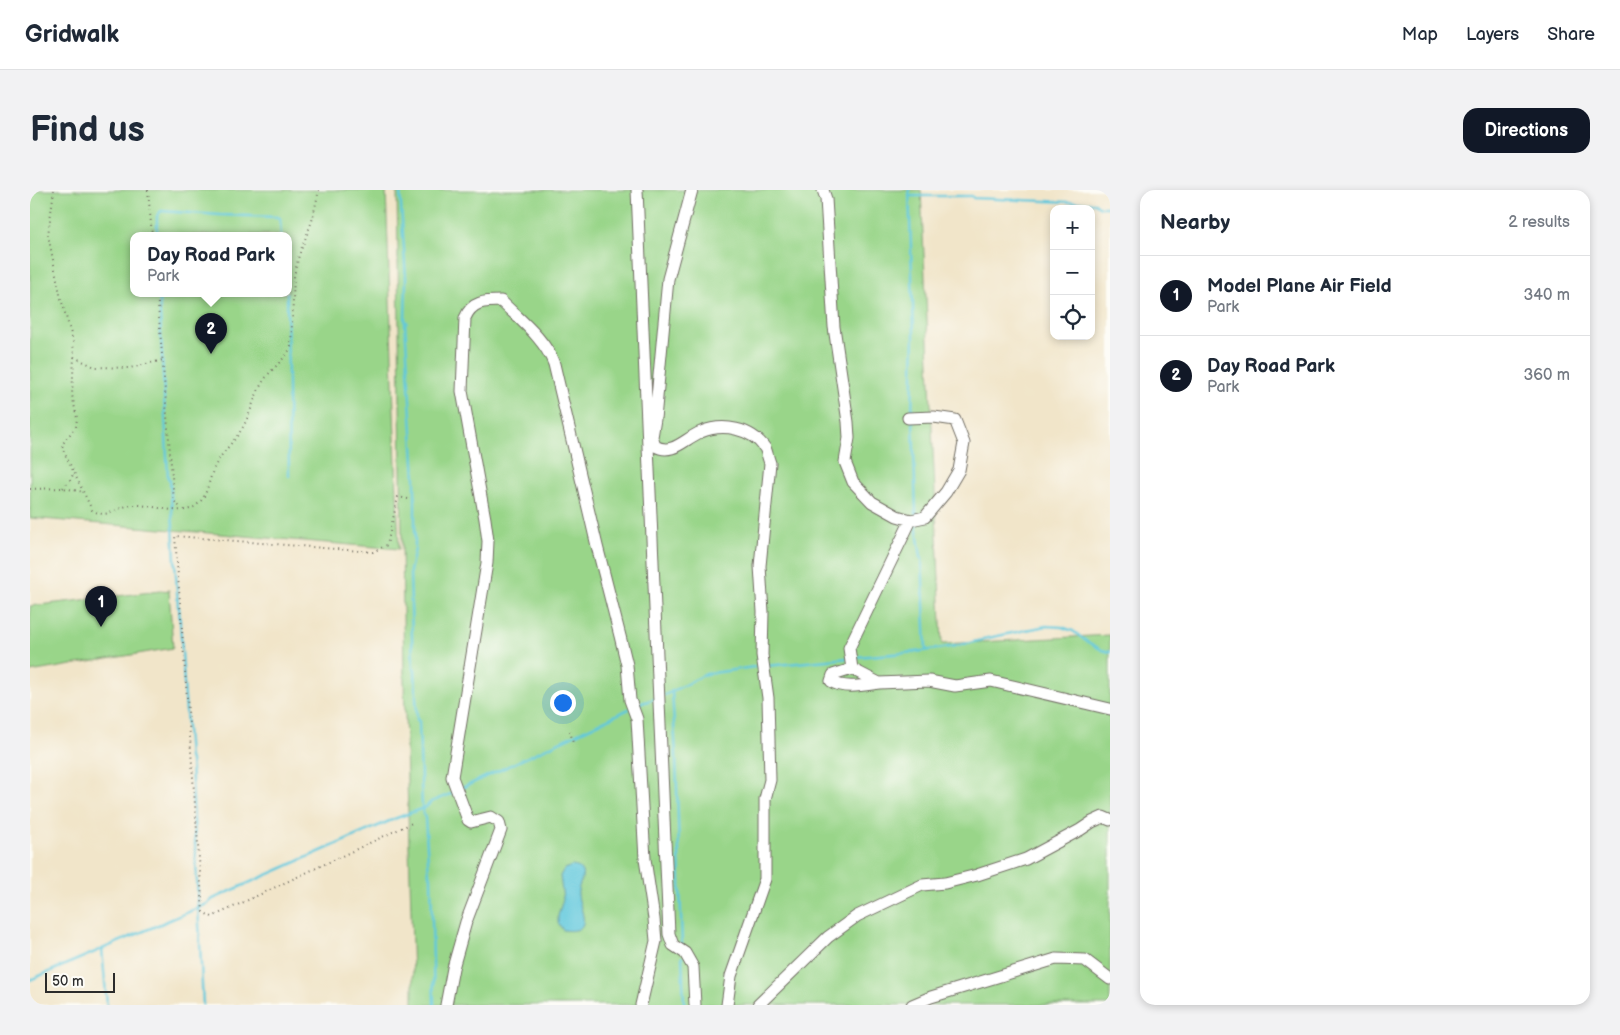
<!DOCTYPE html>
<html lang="en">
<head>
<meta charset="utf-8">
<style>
  body { margin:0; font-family:"Balsamiq Sans",sans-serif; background:#f2f2f3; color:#1f2937 }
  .controls { position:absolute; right:15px; top:15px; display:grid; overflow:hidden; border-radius:10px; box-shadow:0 2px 8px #0003 }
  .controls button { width:45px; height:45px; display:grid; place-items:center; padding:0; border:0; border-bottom:1px solid #e0e1e3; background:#fff; color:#1f2937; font:25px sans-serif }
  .scale { position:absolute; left:15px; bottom:12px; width:70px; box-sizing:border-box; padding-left:5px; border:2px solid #2b2b2b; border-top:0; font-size:14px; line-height:18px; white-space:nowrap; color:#2b2b2b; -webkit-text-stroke:4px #fdfcf7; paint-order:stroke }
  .you { position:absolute; left:532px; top:512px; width:18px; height:18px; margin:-12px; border:4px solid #fff; border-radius:50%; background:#1a73e8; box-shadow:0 0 0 8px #1a73e833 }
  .badge { display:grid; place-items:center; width:32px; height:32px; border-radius:50%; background:#111827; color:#fff; font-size:16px; font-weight:700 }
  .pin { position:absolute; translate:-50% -41px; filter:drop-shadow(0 1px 2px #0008) }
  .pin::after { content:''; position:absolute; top:26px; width:18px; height:15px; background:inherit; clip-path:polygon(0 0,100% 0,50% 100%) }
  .popup { position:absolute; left:100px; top:42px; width:162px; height:65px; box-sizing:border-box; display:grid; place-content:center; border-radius:10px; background:#fff; filter:drop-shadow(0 1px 4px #0005); font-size:16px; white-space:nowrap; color:#747a83 }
  .popup b { font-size:19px; color:#1f2937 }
  .popup::after { content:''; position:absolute; left:50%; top:100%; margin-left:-10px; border:10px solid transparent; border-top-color:#fff }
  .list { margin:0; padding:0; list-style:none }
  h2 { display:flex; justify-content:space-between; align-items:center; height:65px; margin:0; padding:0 20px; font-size:21px }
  h2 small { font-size:16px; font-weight:400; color:#747a83 }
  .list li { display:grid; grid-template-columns:32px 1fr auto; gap:15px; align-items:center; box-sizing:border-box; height:80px; padding:0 20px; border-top:1px solid #e0e1e3 }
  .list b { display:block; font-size:19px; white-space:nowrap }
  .list p { margin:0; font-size:16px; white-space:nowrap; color:#747a83 }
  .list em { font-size:16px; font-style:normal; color:#747a83 }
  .icon { flex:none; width:28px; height:28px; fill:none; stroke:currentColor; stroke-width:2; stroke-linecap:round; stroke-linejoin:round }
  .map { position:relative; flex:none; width:1080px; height:815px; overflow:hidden; border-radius:15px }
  header { display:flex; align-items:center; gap:30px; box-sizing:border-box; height:70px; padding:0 25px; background:#fff; border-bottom:1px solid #e0e1e3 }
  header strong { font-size:24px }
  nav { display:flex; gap:28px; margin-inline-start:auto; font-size:18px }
  .intro { display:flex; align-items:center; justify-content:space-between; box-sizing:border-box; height:120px; padding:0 30px }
  h1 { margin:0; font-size:35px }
  .button { padding:12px 22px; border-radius:15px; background:#111827; color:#fff; font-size:18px; font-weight:700 }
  main { display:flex; gap:30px; padding:0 30px }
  aside { flex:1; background:#fff; border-radius:15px; box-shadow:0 2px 8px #0003 }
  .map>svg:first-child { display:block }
  .green { fill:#99d589; stroke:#62805a; fill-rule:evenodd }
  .water { fill:#60c8dc; stroke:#467a84 }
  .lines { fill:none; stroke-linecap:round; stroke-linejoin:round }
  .stream { stroke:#60c8dc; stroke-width:2.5 }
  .minor-casing { stroke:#706c62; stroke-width:13 }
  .path { stroke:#706c62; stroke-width:2; stroke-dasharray:1 4; stroke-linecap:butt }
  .minor { stroke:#fff; stroke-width:11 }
</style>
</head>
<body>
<header>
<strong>Gridwalk</strong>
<nav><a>Map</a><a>Layers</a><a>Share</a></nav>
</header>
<div class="intro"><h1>Find us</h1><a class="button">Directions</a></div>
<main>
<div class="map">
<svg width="1080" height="815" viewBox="0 0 1080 815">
  <rect width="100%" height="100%" fill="#fdfcf7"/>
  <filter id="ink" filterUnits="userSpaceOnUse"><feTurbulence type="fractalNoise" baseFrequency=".02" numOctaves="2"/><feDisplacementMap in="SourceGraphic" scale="10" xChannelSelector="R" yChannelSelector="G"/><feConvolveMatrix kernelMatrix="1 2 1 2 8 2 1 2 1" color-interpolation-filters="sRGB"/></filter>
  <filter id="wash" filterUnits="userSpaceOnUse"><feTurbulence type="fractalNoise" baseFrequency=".0096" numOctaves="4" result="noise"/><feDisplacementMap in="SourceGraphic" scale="20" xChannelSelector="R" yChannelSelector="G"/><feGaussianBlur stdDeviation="1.12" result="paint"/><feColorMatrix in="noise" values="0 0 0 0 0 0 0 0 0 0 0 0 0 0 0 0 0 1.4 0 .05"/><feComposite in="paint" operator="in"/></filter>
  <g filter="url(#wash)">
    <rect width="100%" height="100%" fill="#f1e5c9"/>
    <!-- green -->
    <path class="green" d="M0,0H356L369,359L0,328ZM258,45V103H104V45Z
      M367,0H891L912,454L1080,445V815H383V788L374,491Z
      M139,400L143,458L0,482V416Z"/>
    <!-- water -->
    <path class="water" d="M542,676C547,677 550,677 552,682C554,688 549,694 548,701C546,715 569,745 533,740L528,733V726L533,709L530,686L534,679Z"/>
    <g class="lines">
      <!-- stream -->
      <path class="stream" d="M370,0L376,89L375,131L377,132L375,133L385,288V359L380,381L383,479L385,480L387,530L389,531L392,617L395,628L399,685L401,687L404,815
        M879,0L884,144L882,225
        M879,6H942L943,8L1065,13L1070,17H1080
        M127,45V26L131,21L190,25L248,27L250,28L251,45
        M129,103L138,288L140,290L148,417H149L159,568L161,570L173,815
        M257,103L259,286
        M883,230L886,324
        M886,334L891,367L892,368L896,461
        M824,467C867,464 910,461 952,450L953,449L1016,436L1032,437L1043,441L1056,451L1072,460L1080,462
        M736,476L818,468
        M642,501L646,566L652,756
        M635,505L676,484L731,476
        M606,515L624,509
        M430,599L599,519
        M72,759L77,815
        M652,767L654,815
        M0,790L177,714L183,709L223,691L364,629L396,617L401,612L423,603"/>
    </g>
  </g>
  <g filter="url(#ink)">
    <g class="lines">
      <defs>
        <path id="minor" d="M607,0L639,744L643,755L655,763L663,777L665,815
          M662,0L638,89L625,229L622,247L625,256C643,266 655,248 671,242C693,233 721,238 735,258C737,262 738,268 740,273L730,376L733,422L732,465L738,508L740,590L735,609V689L701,786L697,815
          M793,0L796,9L804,137L818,232L819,248L815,272L823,292L842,312L867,326L881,330L895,327L916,302L929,280L934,253L925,230L904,227L878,228
          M822,479L803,485L801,491C813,500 835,495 849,493L822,479L819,458L881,330
          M849,493L899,491L925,496L961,491L1080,519
          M416,815L423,778L436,732L471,640L469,632L461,627L441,632L438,630L422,587L457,373L458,351L455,329L432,201L435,128C442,111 455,111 471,111C490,130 515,149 524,174L567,356L590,446L597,475L600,510L607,529L615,669L624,729L626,751L611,815
          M728,815L798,747L827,726L892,695L915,693L947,685L996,669L1050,640L1062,632L1073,627L1080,630
          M882,815L901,807L1026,769L1055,770L1080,789"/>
      </defs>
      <!-- minor casing -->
      <use href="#minor" class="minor-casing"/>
      <!-- path -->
      <path class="path" d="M24,0L18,45L31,109L43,151L44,167L42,205L47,228L46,237L36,249L32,255L34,262L62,320C79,331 87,315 104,315C121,314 150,326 164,317C179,308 178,288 186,274C193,261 205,251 213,237C222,221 225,201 237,186C245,176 255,169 261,157L264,86L269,65L282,31L289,0
        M118,0L122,45
        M127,103L144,311L152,319
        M44,167L65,177L100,178L133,170
        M33,298L41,289L44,282
        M0,299L33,298L54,302
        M378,309L368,307L357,355L343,362L145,346L173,722L182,727L382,633
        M540,541L543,553"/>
      <!-- minor -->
      <use href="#minor" class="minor"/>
    </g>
  </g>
</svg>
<div class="controls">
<button>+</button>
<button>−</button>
<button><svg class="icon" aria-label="locate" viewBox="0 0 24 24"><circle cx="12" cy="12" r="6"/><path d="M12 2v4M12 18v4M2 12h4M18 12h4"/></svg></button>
</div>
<div class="scale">50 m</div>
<div class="you"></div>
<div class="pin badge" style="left:71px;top:437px">1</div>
<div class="pin badge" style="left:181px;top:164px">2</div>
<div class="popup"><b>Day Road Park</b>Park</div>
</div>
<aside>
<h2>Nearby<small>2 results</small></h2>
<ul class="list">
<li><span class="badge">1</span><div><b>Model Plane Air Field</b><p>Park</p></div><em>340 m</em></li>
<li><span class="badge">2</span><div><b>Day Road Park</b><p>Park</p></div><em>360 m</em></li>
</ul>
</aside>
</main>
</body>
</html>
